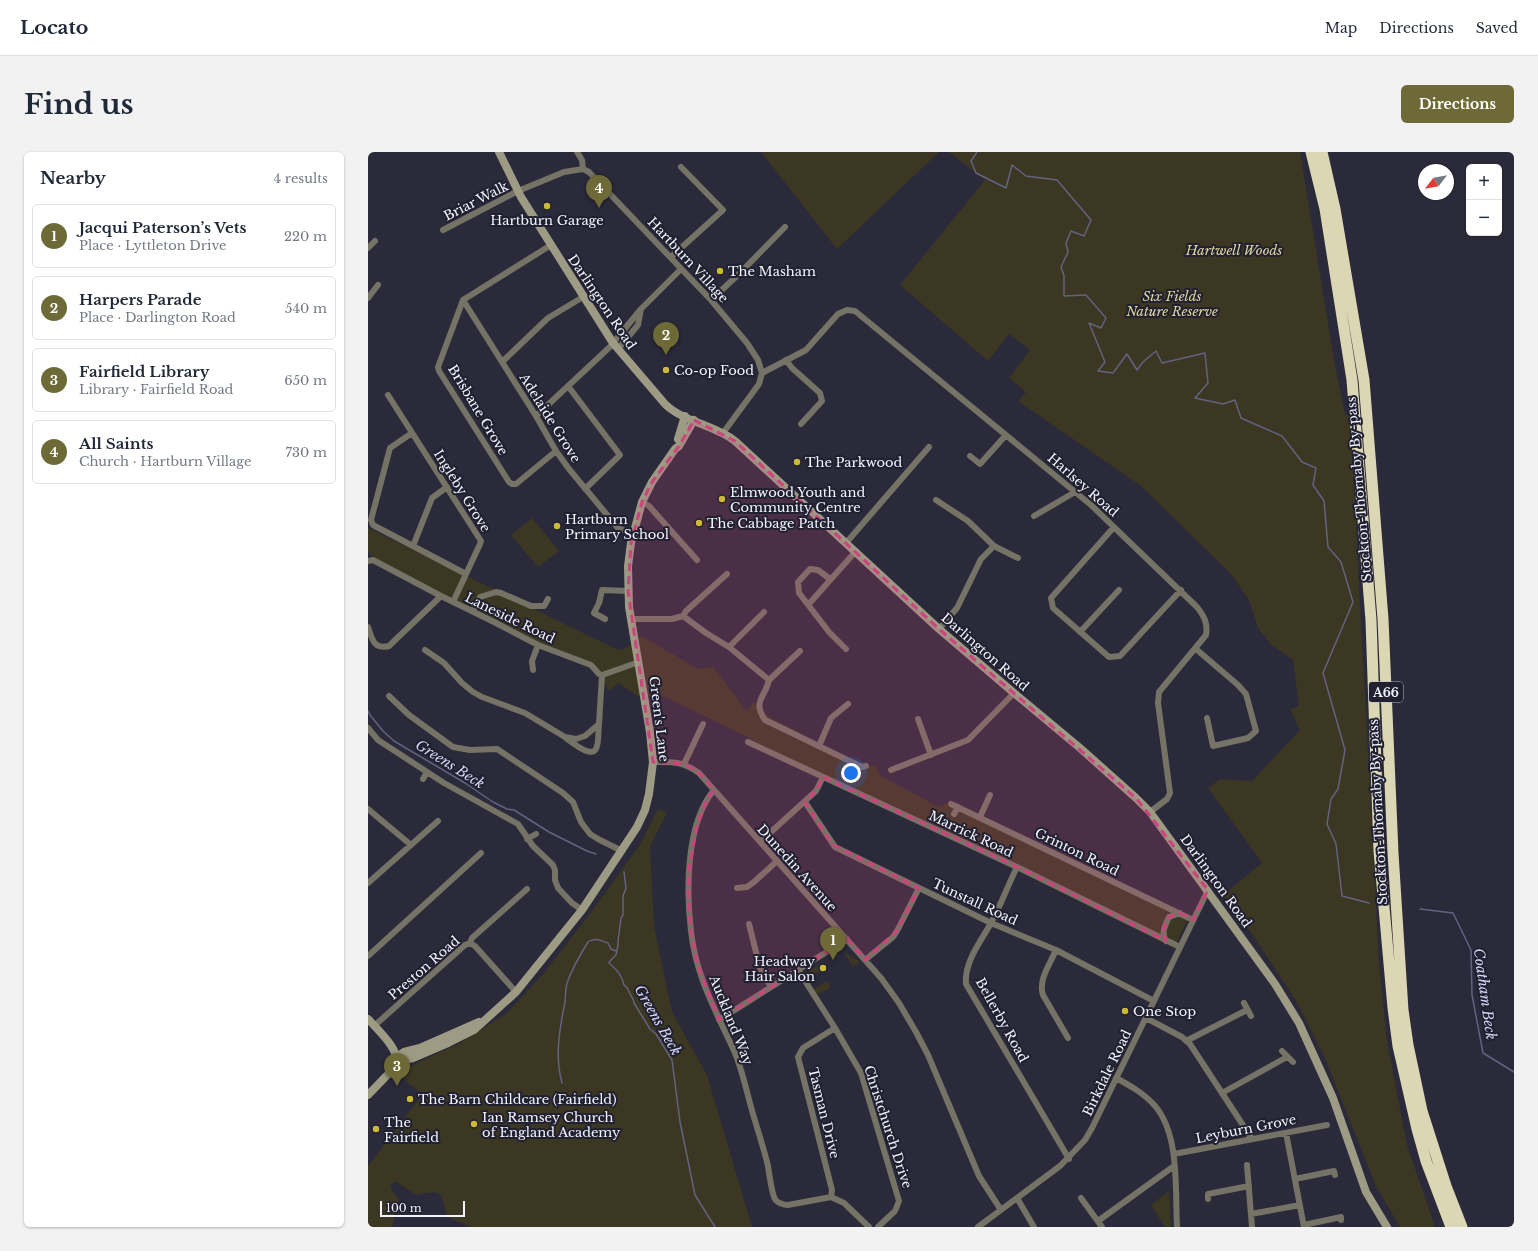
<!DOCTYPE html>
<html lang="en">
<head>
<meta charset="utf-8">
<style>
  body { margin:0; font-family:"Libre Baskerville",serif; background:#f2f2f3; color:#1f2937 }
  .controls { position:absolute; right:12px; top:12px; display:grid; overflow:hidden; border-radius:6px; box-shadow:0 1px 3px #0004 }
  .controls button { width:36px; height:36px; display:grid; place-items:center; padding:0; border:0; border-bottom:1px solid #e0e1e3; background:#fff; color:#1f2937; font:20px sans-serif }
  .compass { position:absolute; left:1050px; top:12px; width:36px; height:36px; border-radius:50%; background:#fff; box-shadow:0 1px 3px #0004; rotate:239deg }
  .scale { position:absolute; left:12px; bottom:10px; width:85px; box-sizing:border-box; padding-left:4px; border:2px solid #f4f4ff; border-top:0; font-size:11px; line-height:14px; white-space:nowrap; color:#f4f4ff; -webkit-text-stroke:3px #212030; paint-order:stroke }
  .you { position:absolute; left:483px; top:621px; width:14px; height:14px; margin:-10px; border:3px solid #fff; border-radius:50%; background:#1a73e8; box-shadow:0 0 0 6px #1a73e833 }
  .badge { display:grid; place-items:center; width:26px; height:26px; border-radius:50%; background:#6d6a37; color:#fff; font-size:13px; font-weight:700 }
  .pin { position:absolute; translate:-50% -33px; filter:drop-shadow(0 1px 2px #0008) }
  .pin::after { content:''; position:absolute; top:21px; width:14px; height:12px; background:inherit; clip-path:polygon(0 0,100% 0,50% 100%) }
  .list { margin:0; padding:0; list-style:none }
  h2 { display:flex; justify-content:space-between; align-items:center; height:52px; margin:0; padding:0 16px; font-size:17px }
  h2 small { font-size:13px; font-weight:400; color:#747a83 }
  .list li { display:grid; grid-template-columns:26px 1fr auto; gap:12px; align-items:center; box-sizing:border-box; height:64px; margin:0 8px 8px; padding:0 8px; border:1px solid #e0e1e3; border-radius:6px }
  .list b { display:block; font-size:15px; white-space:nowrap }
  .list p { margin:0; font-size:13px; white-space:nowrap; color:#747a83 }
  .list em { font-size:13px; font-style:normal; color:#747a83 }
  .map { position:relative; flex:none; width:1146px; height:1075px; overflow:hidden; border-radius:6px }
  header { display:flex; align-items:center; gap:24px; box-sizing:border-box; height:56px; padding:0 20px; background:#fff; border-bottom:1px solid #e0e1e3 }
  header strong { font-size:19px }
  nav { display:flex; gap:22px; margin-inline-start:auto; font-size:14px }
  .intro { display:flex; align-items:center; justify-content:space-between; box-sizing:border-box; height:96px; padding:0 24px }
  h1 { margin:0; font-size:28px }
  .button { padding:10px 18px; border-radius:6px; background:#6d6a37; color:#fff; font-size:14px; font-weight:700 }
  main { display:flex; gap:24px; padding:0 24px }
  aside { flex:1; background:#fff; border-radius:6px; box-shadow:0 1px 3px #0004 }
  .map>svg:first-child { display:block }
  .green { fill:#3b3722 }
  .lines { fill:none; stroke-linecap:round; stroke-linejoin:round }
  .stream { stroke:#636280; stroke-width:1.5 }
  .street { stroke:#757365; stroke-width:6 }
  .secondary { stroke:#9e9b85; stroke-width:8 }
  .highway { stroke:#dbd6b3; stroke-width:11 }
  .marked { fill:#cc447c; fill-opacity:0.2; stroke:#cc447c; stroke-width:3; stroke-dasharray:8 5; stroke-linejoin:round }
  .poi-dot { fill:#cdb938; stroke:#212030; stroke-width:1.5 }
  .labels { text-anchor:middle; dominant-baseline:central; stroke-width:4; stroke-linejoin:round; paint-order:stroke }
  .shield { fill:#212030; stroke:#b5b4c1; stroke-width:1 }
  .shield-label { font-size:12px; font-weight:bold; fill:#f4f4ff }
  .street-label { font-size:13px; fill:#f4f4ff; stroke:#212030 }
  .poi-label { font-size:13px; fill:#f4f4ff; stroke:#212030; text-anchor:start }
  .park-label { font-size:13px; font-style:italic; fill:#e2d99e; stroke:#212030 }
  .water-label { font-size:14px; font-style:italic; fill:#d6d6f7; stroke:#212030 }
</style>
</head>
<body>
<header>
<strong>Locato</strong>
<nav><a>Map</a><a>Directions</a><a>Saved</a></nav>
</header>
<div class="intro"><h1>Find us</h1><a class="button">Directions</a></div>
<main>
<aside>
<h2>Nearby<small>4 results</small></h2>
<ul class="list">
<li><span class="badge">1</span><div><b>Jacqui Paterson’s Vets</b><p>Place · Lyttleton Drive</p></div><em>220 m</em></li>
<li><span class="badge">2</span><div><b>Harpers Parade</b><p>Place · Darlington Road</p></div><em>540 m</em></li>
<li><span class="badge">3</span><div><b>Fairfield Library</b><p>Library · Fairfield Road</p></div><em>650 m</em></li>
<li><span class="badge">4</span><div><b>All Saints</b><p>Church · Hartburn Village</p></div><em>730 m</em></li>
</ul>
</aside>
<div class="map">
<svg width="1146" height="1075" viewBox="0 0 1146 1075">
  <rect width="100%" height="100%" fill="#2b2a3a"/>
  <!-- green -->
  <path class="green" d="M393,0H571L469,97Z
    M581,0H932L967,213L977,263L982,262L1011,812L1019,889L1039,993L1067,1075H1032L1008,1034L956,904L927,847L884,782L855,743L894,711L840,636L852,627L884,629L932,578L922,557L931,554L925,508L904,493L891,478L881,448L864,423L773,334L650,249L658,240L641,226L662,198L641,182L620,209L532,133L617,28Z
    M164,366L191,399L170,415L143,383Z
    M0,376L250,498L256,497L274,484L330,517L345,515L379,559L385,550L402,565L498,616L508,613L511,623L571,655L581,650L822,763L806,796L391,592L380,585L295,544H270L250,531L241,539L227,517L226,518L169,492L5,406L0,399Z
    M290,657L299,661L282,694L286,774L304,860L339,923L384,1075H101L97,1072L81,1066C69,1043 83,1036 48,1043L27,1029L23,1033V1036L31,1048L24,1075H0V1014L55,942L31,924L32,919L92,891L139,861L176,821L227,755L273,691Z
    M475,799L492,810L485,815Z
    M451,813L454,818L442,825L446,830L442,831L436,822Z
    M459,829L463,835L449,843L446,838L447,836Z
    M801,1039L803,1075H797L783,1053Z"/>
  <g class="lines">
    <!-- stream -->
    <path class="stream" d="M609,0L603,9L608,21L638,36L644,13L658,24L689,28L723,68L716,84L703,79L698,91L700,100L693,115L696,124V144L718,143L738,166L733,176L721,171L737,210L730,219L745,221L759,202L769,218L775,210L788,199L794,211L837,201L840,231L827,246L855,252L867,248L873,266L914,284L934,310L948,316L945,333L956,349L960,395L973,410L985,450L955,521L977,598L970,637L963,647L959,672L968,692L974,744L1001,751
      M0,559L2,563L15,579L26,589L97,631L125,650L139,657L146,658L181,680L219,699L228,702
      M256,720L258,736L255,744V763L253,766L250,789V793L248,803L242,809L241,811C249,818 254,823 256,833L260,837C261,843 266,846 266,851L282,877L288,882L304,908L312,970L327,1043L347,1075
      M1052,757L1085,761L1103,798L1104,843L1115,901L1146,920
      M194,931C187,906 191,881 196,855C198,848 197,839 199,831C204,817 212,803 220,790C227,785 233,789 240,791L243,797L248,799"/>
    <!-- street -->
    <path class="street" d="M209,0L214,8L215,17
      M75,78L150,39L196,20L215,17L221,20L343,148L379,191L390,208L394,221L391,232L355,281
      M183,93L95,148L70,215L71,219L141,330L144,332H148L188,299
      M0,96L7,89
      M303,105L355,58L313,15
      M0,146L10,133
      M95,148L168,264L188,299L201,317L250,376L265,382
      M343,148L371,122L417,75
      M245,191L273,157L313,117
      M250,197L270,173L273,157
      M418,208L424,216L452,241L454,249L433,272
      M134,210L180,166L215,145
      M394,221L438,198L470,162L479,158L487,159L723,353L829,455C836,464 840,471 838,483L791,540L790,551L802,641L799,647L782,660
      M200,234L252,303L217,337
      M20,243L113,389L112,392L85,450
      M168,264L245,192
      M44,281L22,296L3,368L5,373L98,422
      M602,304L612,312L638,283
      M568,348L600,369L626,394L613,407L589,456L571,477
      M274,350L281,354L329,408
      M666,364L707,340
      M746,375L683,446L685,456L741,505L752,504L813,438
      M478,391L561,295
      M45,394L64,346L79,335
      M626,394L650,406
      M0,409L5,408L73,444L128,471L170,493L223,513L231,522L234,523L271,510
      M462,427L450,418L442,417L430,430L431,441L461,480L478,497
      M440,453L488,399
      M105,459L112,445L128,440L133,441L163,454H176L180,447
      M315,464L318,459L359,422
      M237,467L226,461L231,451L234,438L260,439
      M263,467H304L315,464L338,481L361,495L401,528
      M0,475C4,487 6,498 21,494L73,444
      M712,480L751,438
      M361,495L396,460
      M828,497L870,533L878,542L888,579L880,586L845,594L839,566
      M57,498L76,511L94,531L105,540L114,545L157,561L197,585L208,587L217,584L231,572L234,523
      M165,518L164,509L170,493
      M401,528C397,546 384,549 397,568L494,615L498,614
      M401,528L432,499
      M21,544L41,563L85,595L102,598L129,597L195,641L205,650L213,670L222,682L230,687L254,699
      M550,567L563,603
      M0,576L10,588L76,631L150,672L165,694L185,713L187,718V728L190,736L204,751L214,758
      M198,586C205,591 226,609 229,594C231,587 230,579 231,572
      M380,590L649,715L812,795
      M451,594L463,566L480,552
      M285,610C305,610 314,609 331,621L513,826L531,851L548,880L560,903L611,1024L633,1058
      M316,612L335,572
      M523,618L600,588L646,541
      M55,627L59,620
      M346,638C318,671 318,738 323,779C328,825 348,859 367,901C375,920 379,942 385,962C390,979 396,997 400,1014C401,1021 404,1042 407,1047C409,1051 416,1053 420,1053L463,1045L476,1051L501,1075
      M437,650L467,695L623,771L688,798L786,849
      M583,652L825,768
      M0,657L43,693
      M586,662L590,655
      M612,665L622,643
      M159,687L168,682
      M392,690L448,639L455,625
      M649,715C640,733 633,753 623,771C613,789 596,810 598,832L701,1007
      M0,731L70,669
      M369,736L379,735L386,730L409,709
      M381,772L392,816L403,835
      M798,789C793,780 797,774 801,765L812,761
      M102,791L107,794L148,840
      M688,798C682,812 670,828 675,843L700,886
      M0,804L113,701
      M497,808L525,785L529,779L551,736
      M430,818L467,876L493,921L531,1049L527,1059L510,1075
      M876,851L883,864
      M778,866L814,885L822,892L884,987
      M351,868L479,787
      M6,874L97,793L102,791L104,786L159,737
      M818,889L879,858
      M914,899L925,910
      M748,926C763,934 777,942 788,955C812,985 807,1038 809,1075
      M854,941L919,905
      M918,981L936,1075
      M806,1002L959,973
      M879,1013L884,1075
      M927,1027L966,1019L967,1023
      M463,1045L464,1038L430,905L435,896L467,876
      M649,1046L666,1075
      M713,1046L734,1075
      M840,1047V1042L881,1034
      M883,1062L932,1053
      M730,1069L806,1014
      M936,1073L973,1065V1068
      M610,1075L692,1014L717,988L724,976L840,738"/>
    <!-- secondary -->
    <path class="secondary" d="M131,0L153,45L245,191L297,252C315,270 347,273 367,289L571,477L646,541L712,596L768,646L782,660L907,832L931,871L965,946L998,1040L1019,1075
      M310,287L317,264
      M0,867C9,877 36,901 27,915L0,943
      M29,905L36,908L45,906L80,891L106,878L148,840L214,758L269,675L277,658L281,642L285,610L282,580L261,455L260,414L263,391L274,350L284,330L307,297L311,294L326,268
      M29,905L36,900L52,896L111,870"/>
    <!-- highway -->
    <path class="highway" d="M943,0L957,57L984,228L1003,468L1011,699L1025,856L1030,894L1049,977L1058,1009L1083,1075
      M954,0L967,57L996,228L1015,467L1025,701L1035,858L1040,893L1054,959L1078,1034L1094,1075"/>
  </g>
  <!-- marked area -->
  <path class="marked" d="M326,268L367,289L571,477L768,646L840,738L825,768L812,761L801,765L795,779L798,789L649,715L455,625L448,639L437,650L464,692L551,736L529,779L497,808L479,787L351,868L329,812L323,781L320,747L321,716L329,674L339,646L346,638L331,621L316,612L285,610L260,439L263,391L274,350L284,330L311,294Z"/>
  <!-- markers -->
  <g class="poi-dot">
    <circle cx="179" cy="54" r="4"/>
    <circle cx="352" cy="119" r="4"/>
    <circle cx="298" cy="218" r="4"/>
    <circle cx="429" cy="310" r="4"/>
    <circle cx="354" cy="347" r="4"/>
    <circle cx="331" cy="371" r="4"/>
    <circle cx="189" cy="374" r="4"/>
    <circle cx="455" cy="816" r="4"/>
    <circle cx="757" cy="859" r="4"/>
    <circle cx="42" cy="947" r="4"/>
    <circle cx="106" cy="972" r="4"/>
    <circle cx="8" cy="977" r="4"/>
  </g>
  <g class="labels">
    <!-- shield labels -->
    <rect class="shield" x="1001" y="530" width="34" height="20" rx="3"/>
    <g class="shield-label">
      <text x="1018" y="540">A66</text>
    </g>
    <!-- street labels -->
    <g class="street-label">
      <text transform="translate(108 49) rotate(-27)">Briar Walk</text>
      <text transform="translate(320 108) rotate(47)">Hartburn Village</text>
      <text transform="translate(234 150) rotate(56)">Darlington Road</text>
      <text transform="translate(110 258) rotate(59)">Brisbane Grove</text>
      <text transform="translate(182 266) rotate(58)">Adelaide Grove</text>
      <text transform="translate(715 333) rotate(41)">Harlsey Road</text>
      <text transform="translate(991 337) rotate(-95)">Stockton-Thornaby By-pass</text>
      <text transform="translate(94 339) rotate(58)">Ingleby Grove</text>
      <text transform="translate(142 466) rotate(26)">Laneside Road</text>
      <text transform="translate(617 500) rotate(41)">Darlington Road</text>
      <text transform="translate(291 567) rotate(83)">Green's Lane</text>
      <text transform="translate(1010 660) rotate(-93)">Stockton-Thornaby By-pass</text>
      <text transform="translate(603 682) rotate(25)">Marrick Road</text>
      <text transform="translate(709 700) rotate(26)">Grinton Road</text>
      <text transform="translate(429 716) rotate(48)">Dunedin Avenue</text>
      <text transform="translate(848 729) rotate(54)">Darlington Road</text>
      <text transform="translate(607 750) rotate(25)">Tunstall Road</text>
      <text transform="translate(56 816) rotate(-41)">Preston Road</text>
      <text transform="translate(363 868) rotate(68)">Auckland Way</text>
      <text transform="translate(634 868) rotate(61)">Bellerby Road</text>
      <text transform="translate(739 921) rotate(-64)">Birkdale Road</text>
      <text transform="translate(456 961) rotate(76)">Tasman Drive</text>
      <text transform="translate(520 975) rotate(72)">Christchurch Drive</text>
      <text transform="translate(878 977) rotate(-11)">Leyburn Grove</text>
    </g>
    <!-- poi labels -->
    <g class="poi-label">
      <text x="179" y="68" text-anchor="middle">Hartburn Garage</text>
      <text x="360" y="119">The Masham</text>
      <text x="306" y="218">Co-op Food</text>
      <text x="437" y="310">The Parkwood</text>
      <text x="362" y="340">Elmwood Youth and<tspan x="362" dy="15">Community Centre</tspan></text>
      <text x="197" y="367">Hartburn<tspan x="197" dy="15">Primary School</tspan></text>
      <text x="339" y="371">The Cabbage Patch</text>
      <text x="447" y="809" text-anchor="end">Headway<tspan x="447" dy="15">Hair Salon</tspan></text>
      <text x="765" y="859">One Stop</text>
      <text x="50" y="947">The Barn Childcare (Fairfield)</text>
      <text x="114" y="965">Ian Ramsey Church<tspan x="114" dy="15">of England Academy</tspan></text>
      <text x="16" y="970">The<tspan x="16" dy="15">Fairfield</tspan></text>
    </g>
    <!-- park labels -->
    <g class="park-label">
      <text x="866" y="98">Hartwell Woods</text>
      <text x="804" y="144">Six Fields<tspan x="804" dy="15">Nature Reserve</tspan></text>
    </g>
    <!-- water labels -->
    <g class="water-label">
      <text transform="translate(82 612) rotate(32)">Greens Beck</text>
      <text transform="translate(1117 842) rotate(82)">Coatham Beck</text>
      <text transform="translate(290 868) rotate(60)">Greens Beck</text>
    </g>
  </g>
</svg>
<div class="controls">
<button>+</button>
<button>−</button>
</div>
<svg class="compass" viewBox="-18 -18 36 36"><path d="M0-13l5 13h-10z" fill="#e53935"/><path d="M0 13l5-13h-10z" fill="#747a83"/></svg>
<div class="scale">100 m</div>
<div class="you"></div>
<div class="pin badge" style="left:465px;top:808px">1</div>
<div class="pin badge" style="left:298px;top:203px">2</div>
<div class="pin badge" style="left:29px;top:934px">3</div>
<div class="pin badge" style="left:231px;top:56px">4</div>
</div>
</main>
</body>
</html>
